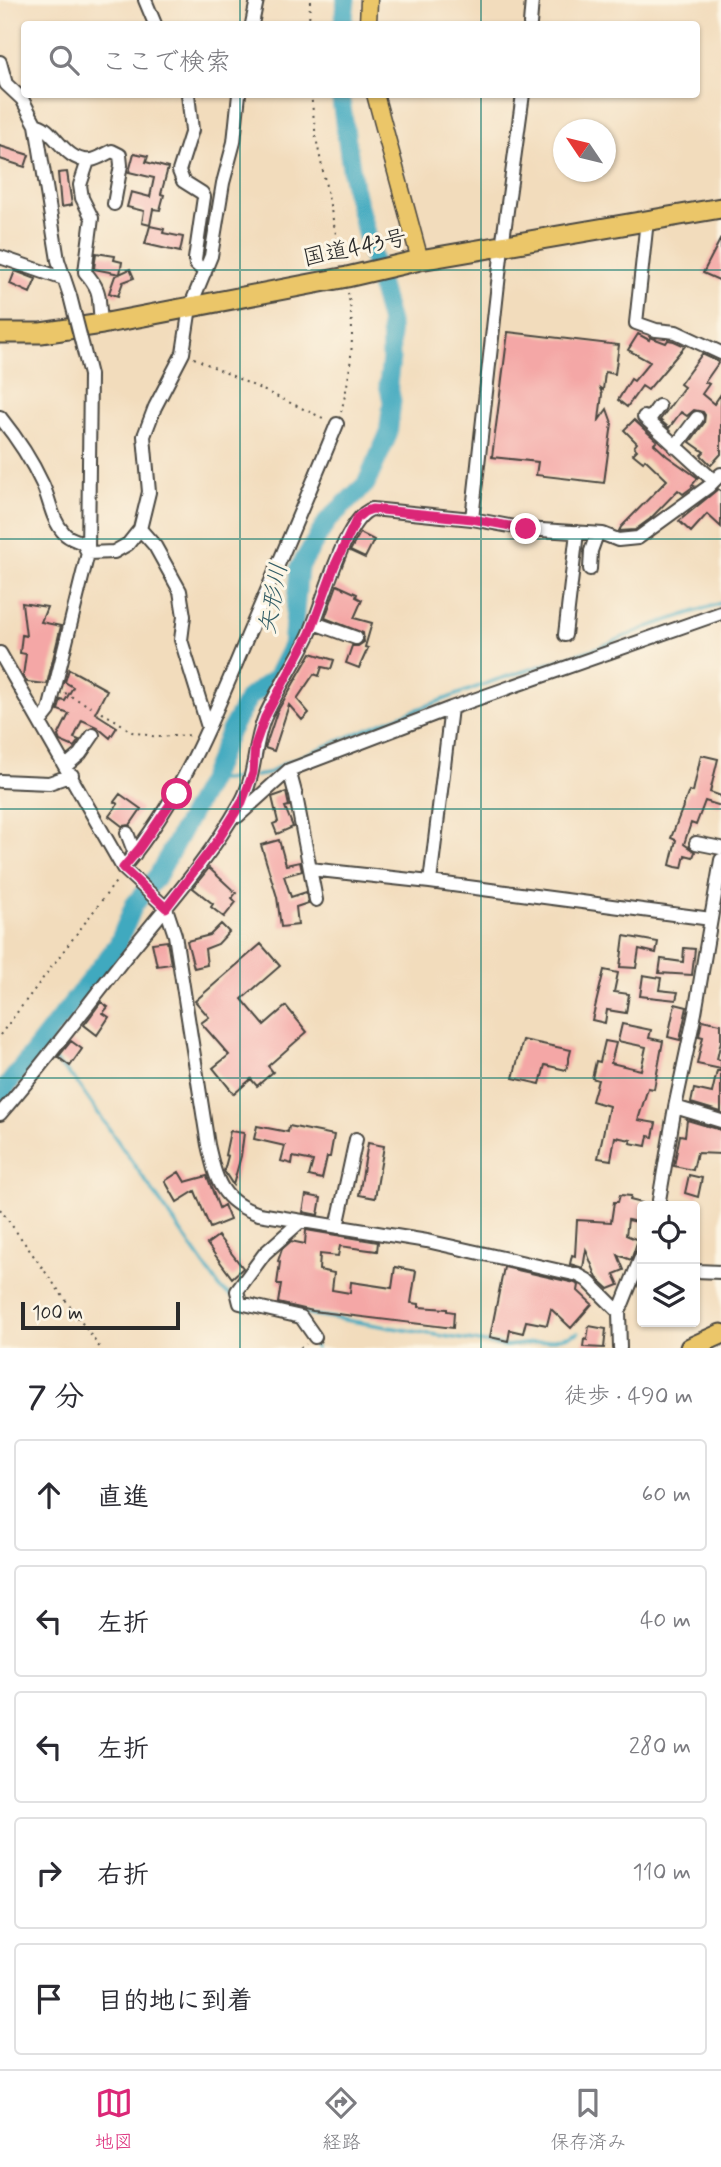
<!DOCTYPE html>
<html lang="ja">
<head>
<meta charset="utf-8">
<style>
  body { margin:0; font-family:Mynerve,"Klee One",sans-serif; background:#f2f2f3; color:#2b2b33 }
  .controls { position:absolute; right:21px; bottom:21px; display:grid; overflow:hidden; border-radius:7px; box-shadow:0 2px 5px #0004 }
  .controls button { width:63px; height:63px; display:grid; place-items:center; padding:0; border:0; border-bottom:2px solid #e1e1e2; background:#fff; color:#2b2b33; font:35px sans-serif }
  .compass { position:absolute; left:553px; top:119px; width:63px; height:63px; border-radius:50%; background:#fff; box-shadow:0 2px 5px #0004; rotate:305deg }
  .scale { position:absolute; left:21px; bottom:18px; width:159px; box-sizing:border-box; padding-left:7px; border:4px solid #2b2b2b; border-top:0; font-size:19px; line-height:24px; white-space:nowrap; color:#2b2b2b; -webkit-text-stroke:5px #fcf5e5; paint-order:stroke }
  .stop { position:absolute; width:21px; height:21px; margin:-16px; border:5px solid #db2777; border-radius:50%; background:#fff }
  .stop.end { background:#db2777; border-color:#fff; box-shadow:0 2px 7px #0008 }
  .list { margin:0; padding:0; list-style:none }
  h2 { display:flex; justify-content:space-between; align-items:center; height:91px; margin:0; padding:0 28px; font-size:30px }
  h2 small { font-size:23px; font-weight:400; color:#7c7c81 }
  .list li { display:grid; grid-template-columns:46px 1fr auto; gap:21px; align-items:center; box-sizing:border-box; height:112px; margin:0 14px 14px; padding:0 14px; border:2px solid #e1e1e2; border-radius:7px }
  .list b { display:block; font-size:26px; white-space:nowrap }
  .list em { font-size:23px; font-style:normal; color:#7c7c81 }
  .icon { flex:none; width:38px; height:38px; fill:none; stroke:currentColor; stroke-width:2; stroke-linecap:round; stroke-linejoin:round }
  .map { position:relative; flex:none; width:721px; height:1348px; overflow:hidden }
  .search { position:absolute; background:#fff; box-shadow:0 2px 5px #0004; left:21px; right:21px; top:21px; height:77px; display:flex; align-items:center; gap:18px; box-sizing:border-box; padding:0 24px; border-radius:7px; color:#7c7c81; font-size:26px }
  .sheet { height:721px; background:#fff }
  nav { display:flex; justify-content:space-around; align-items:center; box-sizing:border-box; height:98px; border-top:2px solid #e1e1e2; background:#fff; font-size:19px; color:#7c7c81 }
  nav a { display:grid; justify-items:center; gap:4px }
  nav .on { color:#db2777 }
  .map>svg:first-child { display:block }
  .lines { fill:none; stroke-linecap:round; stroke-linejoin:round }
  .stream { stroke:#3fa9bf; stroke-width:3.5 }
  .river { stroke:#3fa9bf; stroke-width:19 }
  .building { fill:#f4a7a6 }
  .minor-casing { stroke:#494641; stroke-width:16 }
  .major-casing { stroke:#494641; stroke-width:19 }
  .highway-casing { stroke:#494641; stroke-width:23 }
  .path { stroke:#494641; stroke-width:2; stroke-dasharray:2 5; stroke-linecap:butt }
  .minor { stroke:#fff; stroke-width:12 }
  .major { stroke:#ebc669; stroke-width:16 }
  .highway { stroke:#ebc669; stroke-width:19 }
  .minor-bridge-casing { stroke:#494641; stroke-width:16; stroke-linecap:butt }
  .minor-bridge { stroke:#fff; stroke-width:12 }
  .route { stroke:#db2777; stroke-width:9 }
  .grid { fill:none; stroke:#0f766e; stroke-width:2; stroke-opacity:0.55 }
  .labels { text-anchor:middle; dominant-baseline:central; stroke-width:6; stroke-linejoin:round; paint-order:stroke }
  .street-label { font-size:23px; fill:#2b2b2b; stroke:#fcf5e5 }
  .water-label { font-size:24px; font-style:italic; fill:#335d66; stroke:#fcf5e5 }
</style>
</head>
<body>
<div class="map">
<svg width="721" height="1348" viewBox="0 0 721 1348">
  <rect width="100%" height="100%" fill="#fcf5e5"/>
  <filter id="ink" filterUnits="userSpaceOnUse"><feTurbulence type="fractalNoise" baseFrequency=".0143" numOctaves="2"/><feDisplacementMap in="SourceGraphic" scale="14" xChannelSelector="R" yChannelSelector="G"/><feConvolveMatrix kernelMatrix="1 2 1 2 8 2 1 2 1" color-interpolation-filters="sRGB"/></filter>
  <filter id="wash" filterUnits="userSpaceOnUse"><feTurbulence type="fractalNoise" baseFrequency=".00686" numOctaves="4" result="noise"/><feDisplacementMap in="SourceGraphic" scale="28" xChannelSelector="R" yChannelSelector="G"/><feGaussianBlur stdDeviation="1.57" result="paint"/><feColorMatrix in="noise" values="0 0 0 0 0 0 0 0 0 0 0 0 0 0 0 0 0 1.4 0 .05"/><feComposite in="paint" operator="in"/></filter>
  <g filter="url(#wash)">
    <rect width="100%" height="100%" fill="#f2dcbc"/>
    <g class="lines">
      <!-- stream -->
      <path class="stream" d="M255,776L267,774L285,763L381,723L496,680L597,648L648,627L721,603
        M209,781L248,778
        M40,1040L43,1050L75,1080L221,1289L233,1297
        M302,1313L504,1346C530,1344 554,1341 578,1333
        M310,1340L316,1348"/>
      <!-- river -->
      <path class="river" d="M343,24L346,0
        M0,1095L118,944L134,905L158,875L209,781L230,731L249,697L276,678L292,646L299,568L328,520L366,484L388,435L392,401L388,384L391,358L390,323L354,188L340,94"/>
    </g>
    <g id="blocks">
      <!-- building -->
      <path class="building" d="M0,146L29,155L25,167L0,159Z
        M134,153L148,156L146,162L168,168L161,194L164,195L160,210L153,209L150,225L142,223L144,211L127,207L131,192L150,197L154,178L129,172Z
        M67,172L72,205L61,207L58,173Z
        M150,226L164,229L163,233L183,237L180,252L145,244Z
        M721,238V281L703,273Z
        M96,253L115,256L114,260L122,262L120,274L94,269Z
        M130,269L134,278L123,282L118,296L109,293L115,276Z
        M15,271L36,279L30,293L10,284Z
        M508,332L619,345L615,374L605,372L603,390L600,388L602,394L599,420L607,409L612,423L604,483L536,475L538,462L492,457Z
        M638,334L649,340L650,337L666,343L668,340L674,341L685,346L648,390L642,386L627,407L618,400L631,379L634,381L650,362L628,350Z
        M702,354L719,362L705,382L709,384L702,394L714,404L721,394V454L711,465L701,455L704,452L690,442L704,423L705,415L703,412L694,410L687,416L681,412L669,428L660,420L684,387L680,384Z
        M634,420L657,441L654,444L667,456L698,478L692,485L694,486L683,494L678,490L650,519L635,530L619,531L621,527L667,480L645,459L643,462L633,454L637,450L634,447L637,443L624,430Z
        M718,489L721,491V527L707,514L691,532L679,521Z
        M360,533L374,540L365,558L350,551Z
        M337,585L357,594L356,597L362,600L354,618L372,623L365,647L368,648L359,668L346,663L352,646H358L364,642L363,633L325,618Z
        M22,603L47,607L41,622L61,626L47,684L27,682L23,676L26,654L20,653L22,635L26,636Z
        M311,653L334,660L331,669L322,667L319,676L314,674L297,699L309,713L302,720L289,705L274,751L265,748L277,712Z
        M69,669L107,690L95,713L117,727L110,738L97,727L82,720L74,738L79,740L74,747L60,741L58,736L69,714L58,710L61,700L65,701L73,687L65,682Z
        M701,755L718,759L710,792L721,796V806L705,801L696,825L691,823L684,844L695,852L693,857L685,855L682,868L676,867L670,865L676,840L671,838L689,791L693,792Z
        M286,792L289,806L285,807L293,827L277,834L273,824L278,822L272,797Z
        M120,794L141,809L130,825L122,826L109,816L118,804L114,802Z
        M279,840L286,865L300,862L302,871L284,876L291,897L306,892L308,903L296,907L298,925L281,927L277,897L261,845Z
        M209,868L236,893L232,898L236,902L224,917L211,907L213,904L193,888Z
        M221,924L229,932L218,944L205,949L207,965L194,968L187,941L210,935Z
        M624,936L658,942L656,953L639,949L636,968L620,967Z
        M167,941L171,964L157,966L152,943Z
        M261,944L280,966L242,999L264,1025L286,1006L307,1032L268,1066L273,1072L257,1086L251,1079L234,1094L213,1068L229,1055L201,1023L209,1017L195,1001Z
        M684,948L695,949L692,975L659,973L661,959L683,962Z
        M604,970L618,973L614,992L629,994L626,1013L607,1010L605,1023L592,1020Z
        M643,975L661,978L659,990L678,992L676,1000L640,996Z
        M101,1002L108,1007L103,1013L109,1017L97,1035L84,1025Z
        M675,1004L687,1007L680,1040L668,1037Z
        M702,1020L721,1024V1041L717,1059L721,1060V1069L697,1064L703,1037L699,1036Z
        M622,1024L651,1030L649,1038L663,1041L654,1089L648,1088L638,1120L656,1123L653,1137L648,1136L646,1146L630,1143L631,1140L615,1137L611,1160L598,1158L609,1106L592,1101L598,1080L592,1078L596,1061L600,1062L605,1041L616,1043L611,1063L641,1070L646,1047L618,1041Z
        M523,1040L571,1050L566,1070L545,1065L540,1084L513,1078Z
        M71,1041L82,1049L70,1066L58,1057Z
        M717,1071H721V1112L691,1103L694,1089L712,1093Z
        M687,1120L721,1130V1154L697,1153L693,1170L674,1166L680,1135L685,1136Z
        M257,1126L288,1132L289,1126L334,1135L330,1157H327L322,1179L309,1176L313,1161L293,1157L292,1164L281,1161L285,1146L254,1139Z
        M230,1131L244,1133L241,1156L233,1185L224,1171L228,1156L225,1155Z
        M368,1143L384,1146L375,1198L359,1195Z
        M179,1172L185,1182L207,1176L219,1208L224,1205L230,1220L210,1228L195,1191L177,1202L165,1181Z
        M689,1175L702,1178L698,1197L685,1193Z
        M306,1195L321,1198L318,1215L303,1212Z
        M620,1195L631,1196L630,1200L642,1203V1223L628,1220L626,1235L638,1240L631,1260L618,1255L624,1270L614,1274L619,1285L609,1289L597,1278L586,1250L583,1268L570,1264L572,1255L575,1256L577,1220L611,1222L614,1202H618Z
        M306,1230L378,1242L377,1251L340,1246L338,1256L320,1254L319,1270L334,1273L332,1290L350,1293L351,1282L392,1288L395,1267L416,1271L411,1303L419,1304V1307L447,1309V1311L454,1312L453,1328L313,1311L278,1303L281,1284H277L280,1262L278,1261L282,1249L291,1241L305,1244Z
        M218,1236L243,1268L232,1278L207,1244Z
        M504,1267L575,1283L579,1285L578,1291L592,1304L571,1328L551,1309L547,1325L526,1321L523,1333L510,1330L508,1341L490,1337Z
        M589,1326L606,1329L604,1348L583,1347L584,1339L587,1340Z"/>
    </g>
  </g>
  <g filter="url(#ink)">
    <use href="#blocks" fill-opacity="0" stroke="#494641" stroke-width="2"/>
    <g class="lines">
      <defs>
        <path id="minor" d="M145,0L155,24
          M252,24L257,0
          M530,24L532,0
          M0,62L6,84L22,99L36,125L58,260L70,296
          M188,94L192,130L179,171L183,181L202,193L204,197L195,259L196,264L205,272
          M36,125C52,125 65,164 91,160C98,159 105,154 112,151L120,155L121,165L114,204
          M88,161L80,185L82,198L92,218L85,272C105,295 96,298 102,324
          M647,220L636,323L656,330L676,332L721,353
          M0,257L64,279
          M0,417C16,437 31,459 42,483C50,499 51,519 64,533C69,539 77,540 83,543L88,553
          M644,417L714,481
          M648,421L659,406
          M675,447L697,418
          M472,519L502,247L523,94
          M140,529L155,546L180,591L184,616L181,640L208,727
          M88,553L114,552L128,544L140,529L149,492L144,436L155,407L183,353L190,307L211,256L223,183L234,142L239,94
          M590,569L591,551L597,534
          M314,623L356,638
          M565,635L577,532
          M0,653L123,868L166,908L175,935L208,1145C216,1180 221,1202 259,1214L427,1241L578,1275L587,1280L619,1312
          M451,708L430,882L711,919
          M41,721L49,711L88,553L90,375
          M66,766L80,754L93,735
          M289,770L296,796L316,900
          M0,781L49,783L72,775
          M238,816L289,770L451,708L721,613
          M127,833L135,854
          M696,843L721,848
          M123,868C181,799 214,717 248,635C278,565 308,495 337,424
          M310,869L430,882
          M675,1107L721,1121
          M0,1114C42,1066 80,1015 119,965C161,912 207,863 240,804C256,777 253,747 264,719C277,689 296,663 309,635C322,608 344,517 372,509L472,519L526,529L603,534L618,540L638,538L708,487L721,474
          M658,1206L675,1107L695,1013L721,860
          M301,1221L265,1253L237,1291L240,1303L301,1317L315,1337
          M337,1227L356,1139
          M695,1271L721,1272
          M620,1348L619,1312L642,1255"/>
        <path id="major" d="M368,24L369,0
          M375,94L420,260"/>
        <path id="highway" d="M0,333H41L102,324L347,277L420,260L721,208
          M690,1348L721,1334"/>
      </defs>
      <!-- minor casing -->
      <use href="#minor" class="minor-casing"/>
      <!-- major casing -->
      <use href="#major" class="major-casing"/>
      <!-- highway casing -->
      <use href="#highway" class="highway-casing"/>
      <!-- path -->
      <path class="path" d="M309,24L310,0
        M311,94L316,138L342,263
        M194,358L325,419
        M341,412C351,374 356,331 348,293
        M65,693L117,721L132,732L157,737L191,735
        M0,1035L118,879
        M0,1209L100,1348
        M300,1348L306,1344"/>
      <!-- minor -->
      <use href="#minor" class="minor"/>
      <!-- major -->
      <use href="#major" class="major"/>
      <!-- highway -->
      <use href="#highway" class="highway"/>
      <defs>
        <path id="minor-bridge" d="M70,296L90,375"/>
      </defs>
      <!-- minor-bridge casing -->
      <use href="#minor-bridge" class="minor-bridge-casing"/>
      <!-- minor-bridge -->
      <use href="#minor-bridge" class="minor-bridge"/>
    </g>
  </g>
  <g class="lines" filter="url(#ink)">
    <!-- route -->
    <path class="route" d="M177,794L139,849L123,868L166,908L218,840L242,802L253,773L255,745L265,717L310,633L335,565L357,518L364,512L372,509L472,519L526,529"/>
  </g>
  <!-- grid -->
  <path class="grid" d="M240,0V24M481,0V24M240,94V1348M481,94V1348M0,270H721M0,539H721M0,809H721M0,1078H721"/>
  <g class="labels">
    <!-- street labels -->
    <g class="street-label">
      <text transform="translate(355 249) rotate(-12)">国道443号</text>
    </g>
    <!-- water labels -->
    <g class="water-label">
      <text transform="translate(274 599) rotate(-80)">矢形川</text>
    </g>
  </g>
</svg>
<div class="controls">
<button><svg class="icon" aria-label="locate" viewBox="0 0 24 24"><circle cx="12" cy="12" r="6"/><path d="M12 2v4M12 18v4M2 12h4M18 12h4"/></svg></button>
<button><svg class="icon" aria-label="layers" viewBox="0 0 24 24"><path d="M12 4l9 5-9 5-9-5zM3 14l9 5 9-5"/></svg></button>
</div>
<svg class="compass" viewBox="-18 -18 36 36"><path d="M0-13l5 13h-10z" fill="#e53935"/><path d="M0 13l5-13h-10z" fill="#7c7c81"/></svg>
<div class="scale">100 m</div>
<div class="stop" style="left:177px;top:794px"></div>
<div class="stop end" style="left:526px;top:529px"></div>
<div class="search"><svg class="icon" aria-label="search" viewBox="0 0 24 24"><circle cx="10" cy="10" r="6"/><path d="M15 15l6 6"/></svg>ここで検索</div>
</div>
<section class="sheet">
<h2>7 分<small>徒歩 · 490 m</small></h2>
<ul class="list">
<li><svg class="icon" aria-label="ahead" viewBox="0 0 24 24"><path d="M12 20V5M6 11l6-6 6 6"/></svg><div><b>直進</b></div><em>60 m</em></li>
<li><svg class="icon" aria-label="left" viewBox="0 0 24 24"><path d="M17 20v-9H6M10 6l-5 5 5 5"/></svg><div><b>左折</b></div><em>40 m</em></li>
<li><svg class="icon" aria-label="left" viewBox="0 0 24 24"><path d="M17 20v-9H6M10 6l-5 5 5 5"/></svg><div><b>左折</b></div><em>280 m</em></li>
<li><svg class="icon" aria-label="right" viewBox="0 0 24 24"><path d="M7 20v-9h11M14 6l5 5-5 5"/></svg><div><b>右折</b></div><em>110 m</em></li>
<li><svg class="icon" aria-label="arrive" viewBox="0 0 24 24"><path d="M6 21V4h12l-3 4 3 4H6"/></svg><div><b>目的地に到着</b></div></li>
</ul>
</section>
<nav>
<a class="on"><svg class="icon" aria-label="map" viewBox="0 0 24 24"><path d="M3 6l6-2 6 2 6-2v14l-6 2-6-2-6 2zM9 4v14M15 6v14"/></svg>地図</a>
<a><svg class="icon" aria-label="directions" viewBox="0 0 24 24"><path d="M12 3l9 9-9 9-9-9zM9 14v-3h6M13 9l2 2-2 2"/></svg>経路</a>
<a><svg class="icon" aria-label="saved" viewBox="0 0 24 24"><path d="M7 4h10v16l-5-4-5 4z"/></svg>保存済み</a>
</nav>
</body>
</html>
